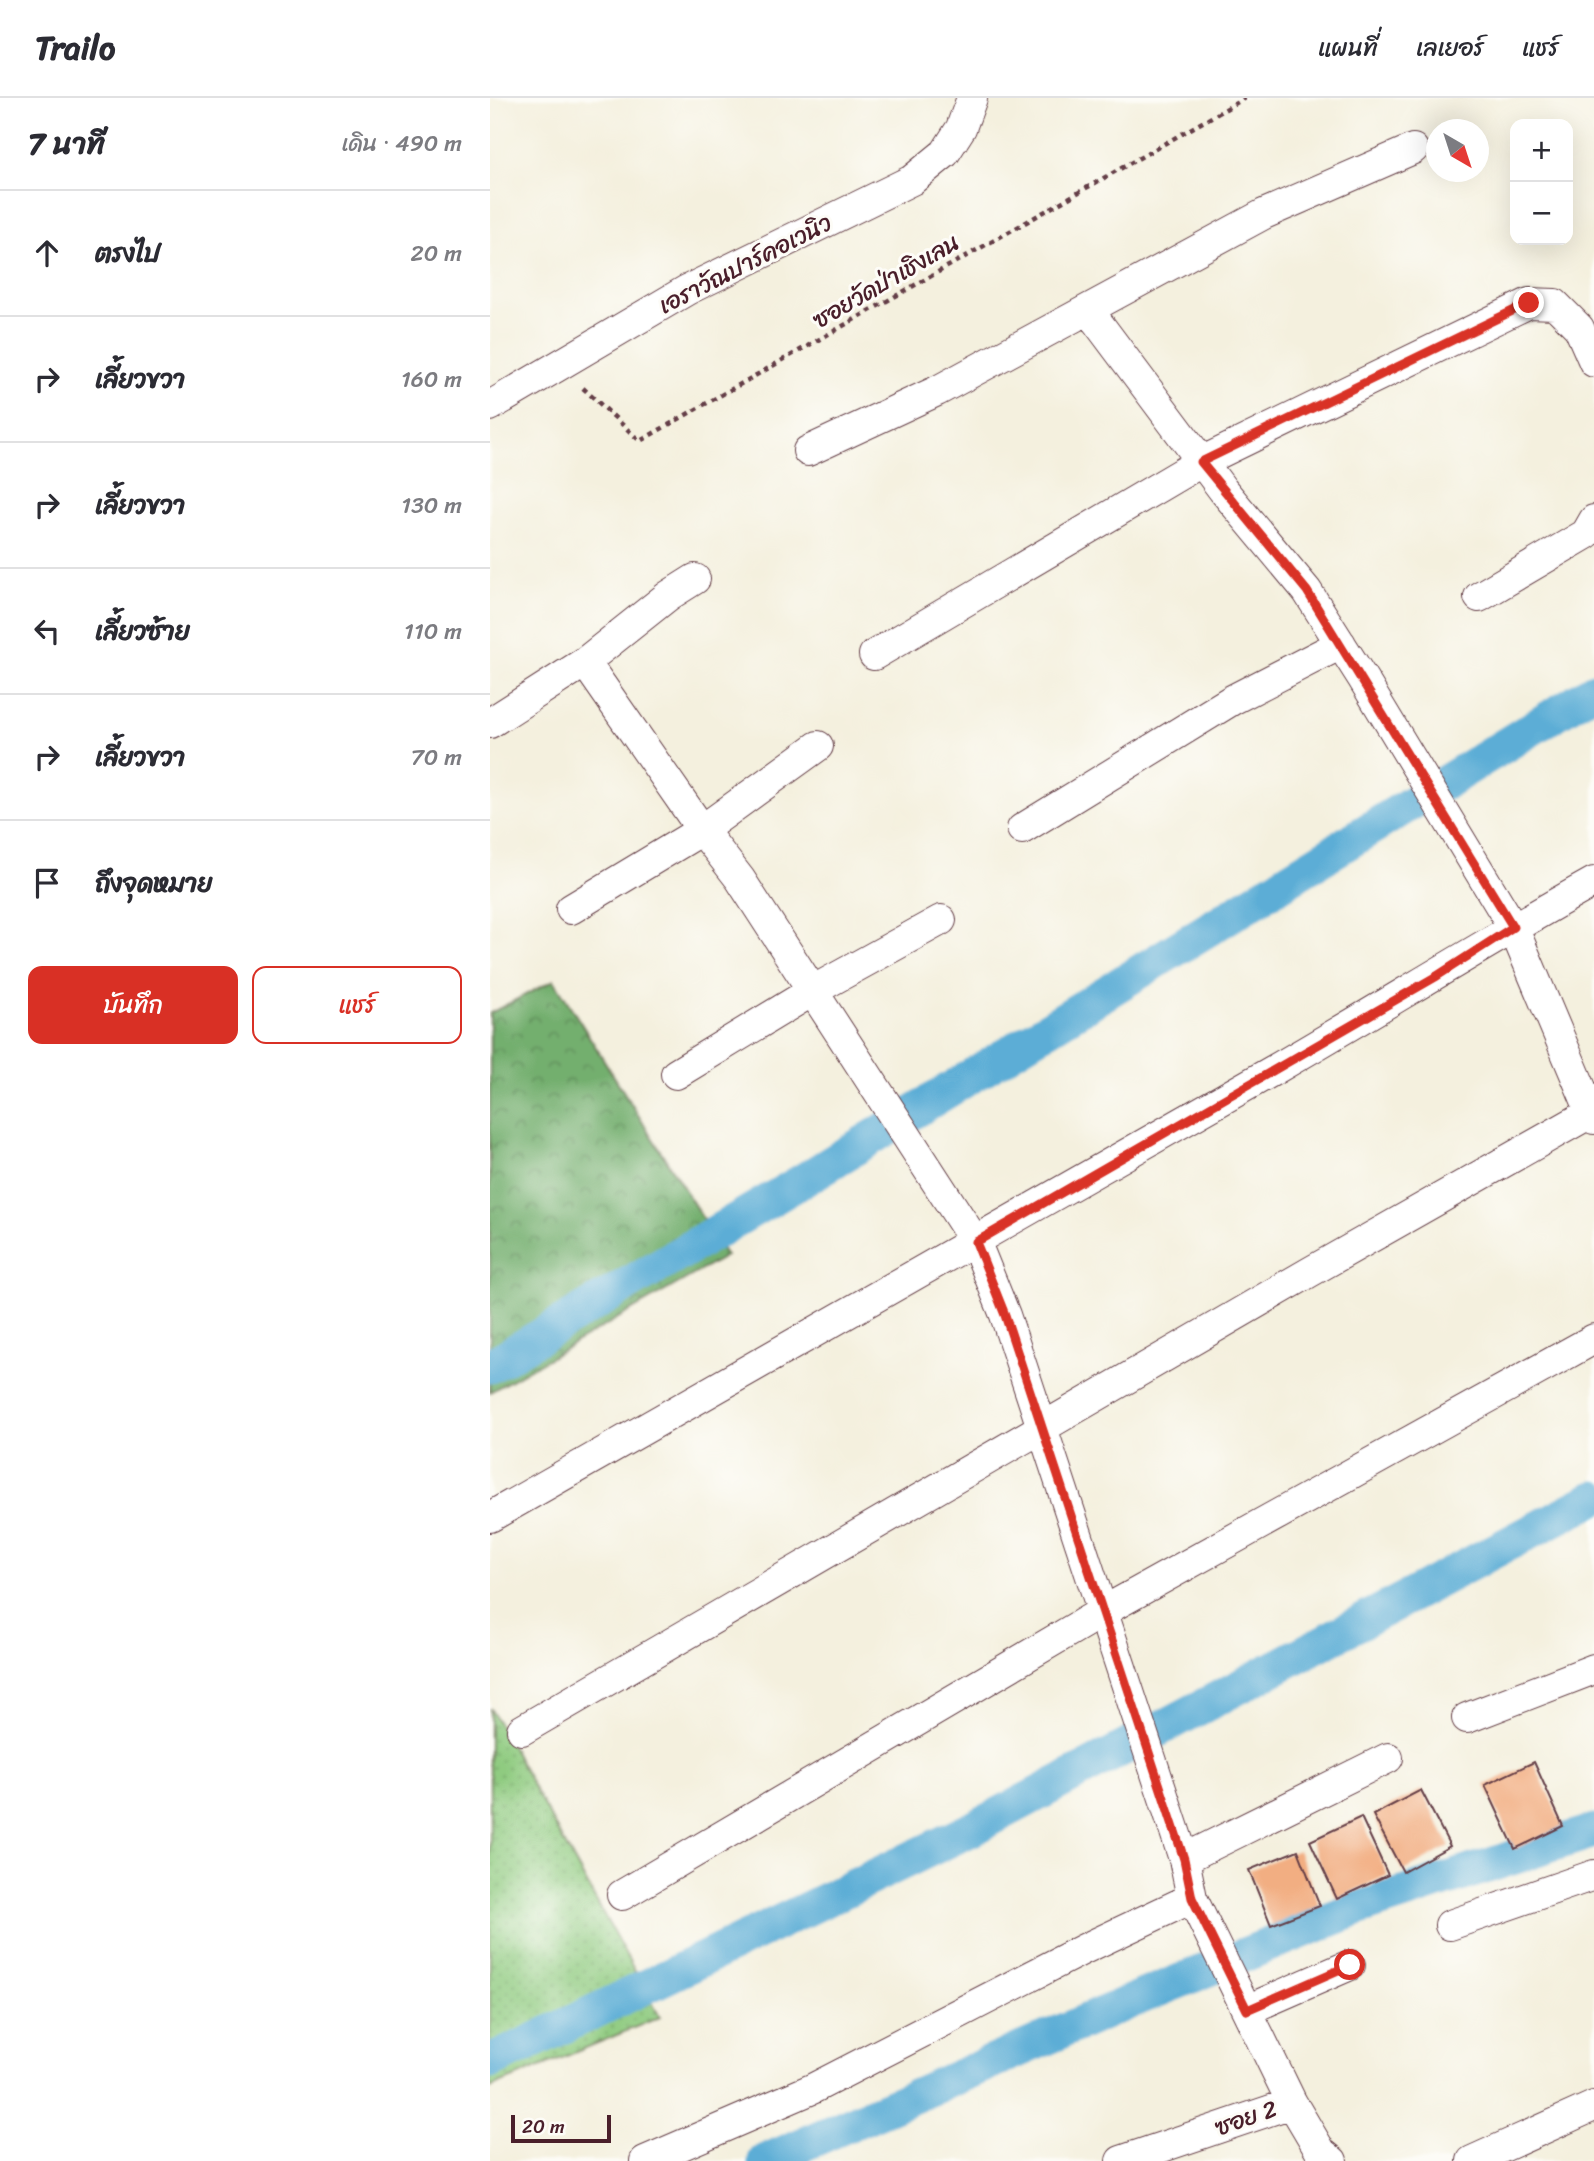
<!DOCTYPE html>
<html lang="th">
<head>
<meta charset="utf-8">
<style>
  body { margin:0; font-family:Sriracha,"Playpen Sans Thai",sans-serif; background:#f2f2f3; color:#2b2b33 }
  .controls { position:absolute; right:21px; top:21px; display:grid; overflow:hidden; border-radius:14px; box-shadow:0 7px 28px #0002 }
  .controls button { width:63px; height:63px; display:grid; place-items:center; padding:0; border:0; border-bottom:2px solid #e1e1e2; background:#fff; color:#2b2b33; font:35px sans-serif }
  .compass { position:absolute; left:936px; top:21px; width:63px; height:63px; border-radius:50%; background:#fff; box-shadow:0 7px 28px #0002; rotate:141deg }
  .scale { position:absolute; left:21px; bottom:18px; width:100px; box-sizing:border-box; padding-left:7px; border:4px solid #4a1f2b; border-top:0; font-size:19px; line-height:24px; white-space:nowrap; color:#4a1f2b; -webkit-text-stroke:5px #fdfcf7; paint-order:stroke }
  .stop { position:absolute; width:21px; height:21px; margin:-16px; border:5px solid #d93025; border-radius:50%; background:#fff }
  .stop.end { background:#d93025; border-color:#fff; box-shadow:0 2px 7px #0008 }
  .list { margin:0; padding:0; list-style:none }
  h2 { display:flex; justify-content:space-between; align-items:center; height:91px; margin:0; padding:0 28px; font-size:30px }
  h2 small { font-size:23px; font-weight:400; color:#7c7c81 }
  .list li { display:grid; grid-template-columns:46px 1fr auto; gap:21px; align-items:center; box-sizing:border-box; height:126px; padding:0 28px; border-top:2px solid #e1e1e2 }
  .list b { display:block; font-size:26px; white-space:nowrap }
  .list em { font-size:23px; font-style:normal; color:#7c7c81 }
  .actions { display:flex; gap:14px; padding:21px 28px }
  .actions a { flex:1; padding:16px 0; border:2px solid #d93025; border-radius:14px; text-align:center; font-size:24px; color:#d93025 }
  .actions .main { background:#d93025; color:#fff }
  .icon { flex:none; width:38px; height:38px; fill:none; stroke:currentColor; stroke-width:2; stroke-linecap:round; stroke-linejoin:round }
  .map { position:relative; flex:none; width:1104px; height:2063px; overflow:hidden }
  header { display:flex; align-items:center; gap:42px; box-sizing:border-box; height:98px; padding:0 35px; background:#fff; border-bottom:2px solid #e1e1e2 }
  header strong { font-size:33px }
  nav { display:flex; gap:38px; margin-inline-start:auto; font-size:24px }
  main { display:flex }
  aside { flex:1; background:#fff }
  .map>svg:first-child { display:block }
  .grass { fill:url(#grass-dots); stroke:#6c7556; stroke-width:2 }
  .forest { fill:url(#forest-crowns); stroke:#5e674c; stroke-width:2 }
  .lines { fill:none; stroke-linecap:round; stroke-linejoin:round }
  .canal { stroke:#5badd6; stroke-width:35 }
  .building { fill:#f2ae82 }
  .street-casing { stroke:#643e46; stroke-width:32 }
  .path { stroke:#643e46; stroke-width:4.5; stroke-dasharray:5 5; stroke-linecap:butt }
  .street { stroke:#fff; stroke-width:30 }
  .route { stroke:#d93025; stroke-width:9 }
  .labels { text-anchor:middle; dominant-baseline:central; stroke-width:6; stroke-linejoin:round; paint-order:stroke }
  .street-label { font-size:24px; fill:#4a1f2b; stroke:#fdfcf7 }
</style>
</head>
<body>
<header>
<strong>Trailo</strong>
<nav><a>แผนที่</a><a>เลเยอร์</a><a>แชร์</a></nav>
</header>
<main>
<aside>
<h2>7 นาที<small>เดิน · 490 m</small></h2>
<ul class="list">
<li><svg class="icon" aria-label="ahead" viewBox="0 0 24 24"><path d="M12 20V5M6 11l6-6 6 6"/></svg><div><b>ตรงไป</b></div><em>20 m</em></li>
<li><svg class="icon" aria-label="right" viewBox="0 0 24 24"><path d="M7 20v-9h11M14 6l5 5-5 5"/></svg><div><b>เลี้ยวขวา</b></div><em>160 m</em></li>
<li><svg class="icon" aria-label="right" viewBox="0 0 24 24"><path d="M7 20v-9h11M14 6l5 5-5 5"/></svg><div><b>เลี้ยวขวา</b></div><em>130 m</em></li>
<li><svg class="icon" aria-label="left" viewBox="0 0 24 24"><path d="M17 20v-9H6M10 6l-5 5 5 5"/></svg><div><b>เลี้ยวซ้าย</b></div><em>110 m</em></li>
<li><svg class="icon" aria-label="right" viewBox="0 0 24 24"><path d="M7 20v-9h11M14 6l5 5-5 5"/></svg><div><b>เลี้ยวขวา</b></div><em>70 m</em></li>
<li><svg class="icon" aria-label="arrive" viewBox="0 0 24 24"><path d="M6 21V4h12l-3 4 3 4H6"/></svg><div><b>ถึงจุดหมาย</b></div></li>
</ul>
<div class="actions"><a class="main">บันทึก</a><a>แชร์</a></div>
</aside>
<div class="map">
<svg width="1104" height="2063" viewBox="0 0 1104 2063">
  <defs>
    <pattern id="grass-dots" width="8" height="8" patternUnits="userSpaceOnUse" patternTransform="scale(1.75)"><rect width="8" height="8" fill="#8fcb80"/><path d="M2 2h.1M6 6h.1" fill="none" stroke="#7dae6f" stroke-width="1.8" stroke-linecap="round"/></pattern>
    <pattern id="forest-crowns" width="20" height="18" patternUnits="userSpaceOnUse" patternTransform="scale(1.75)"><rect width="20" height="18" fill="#73af6e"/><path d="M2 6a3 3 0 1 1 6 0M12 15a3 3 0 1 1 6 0" fill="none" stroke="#608e5b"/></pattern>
  </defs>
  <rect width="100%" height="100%" fill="#fdfcf7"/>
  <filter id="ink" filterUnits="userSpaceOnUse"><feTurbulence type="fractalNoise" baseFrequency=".0143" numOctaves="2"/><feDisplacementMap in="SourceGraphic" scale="14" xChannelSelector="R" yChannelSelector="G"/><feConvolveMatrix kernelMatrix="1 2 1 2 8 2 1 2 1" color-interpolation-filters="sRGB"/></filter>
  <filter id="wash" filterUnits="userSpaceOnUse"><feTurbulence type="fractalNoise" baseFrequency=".00686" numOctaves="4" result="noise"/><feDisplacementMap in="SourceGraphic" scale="28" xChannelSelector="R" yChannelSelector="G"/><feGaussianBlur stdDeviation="1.57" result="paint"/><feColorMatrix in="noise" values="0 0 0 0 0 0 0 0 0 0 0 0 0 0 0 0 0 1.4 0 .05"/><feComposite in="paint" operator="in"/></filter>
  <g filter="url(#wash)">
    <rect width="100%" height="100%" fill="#f4f0de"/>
    <!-- grass -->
    <path class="grass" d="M0,1610L170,1919L0,1990Z"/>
    <!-- forest -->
    <path class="forest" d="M64,882L236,1158L0,1294V915Z"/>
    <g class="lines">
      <!-- canal -->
      <path class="canal" d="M0,1268L312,1083L1104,592
        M0,1964L482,1731L1104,1400
        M275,2063L653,1898L867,1811L1104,1733"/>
    </g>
    <g id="blocks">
      <!-- building -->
      <path class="building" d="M1044,1664L1073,1728L1025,1751L995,1687Z
        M931,1692L960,1748L913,1774L883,1717Z
        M871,1719L898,1777L847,1801L820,1743Z
        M808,1752L830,1808L781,1827L759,1772Z"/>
    </g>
  </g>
  <g filter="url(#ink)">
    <use href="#blocks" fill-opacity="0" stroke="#643e46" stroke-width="2"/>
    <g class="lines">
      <defs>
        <path id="street" d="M599,213L733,392L817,493L873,581L1023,829L1104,1021
          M0,308L197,192L422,82L455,55L471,30L482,0
          M318,353L447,293L774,116L923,51
          M989,499L1096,436L1104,422
          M384,557L711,364L1039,205L1065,206L1089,230L1104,264
          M95,564L212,732L250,781L486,1145L515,1217L694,1761L702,1800L802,2005L831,2054L842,2063
          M0,625L95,564L178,498L205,481
          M532,731L742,602L851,546
          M81,811L212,732L328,648
          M186,976L324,892L451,822
          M0,1419C262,1271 524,1123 784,972C891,910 996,844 1104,784
          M977,1620L1104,1571
          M32,1632L820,1174L1104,1013
          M694,1761L898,1660
          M132,1797L612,1514L1104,1241
          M960,1827L1104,1777
          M757,1912L860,1867
          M155,2063L322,1991L594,1851L702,1800
          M631,2063L802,2005
          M982,2063L1104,2008"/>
      </defs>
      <!-- street casing -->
      <use href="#street" class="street-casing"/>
      <!-- path -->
      <path class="path" d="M93,290L150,343L755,0"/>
      <!-- street -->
      <use href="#street" class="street"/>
    </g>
  </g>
  <g class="lines" filter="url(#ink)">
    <!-- route -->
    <path class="route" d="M860,1867L757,1912L702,1800L694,1761L515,1217L486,1144L947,878L1023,829L817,493L711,364L1039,205"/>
  </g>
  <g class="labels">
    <!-- street labels -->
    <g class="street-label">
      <text transform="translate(255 166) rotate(-27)">เอราวัณปาร์คอเวนิว</text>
      <text transform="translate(396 183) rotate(-30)">ซอยวัดป่าเชิงเลน</text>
      <text transform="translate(756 2020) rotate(-19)">ซอย 2</text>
    </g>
  </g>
</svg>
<div class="controls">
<button>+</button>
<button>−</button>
</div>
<svg class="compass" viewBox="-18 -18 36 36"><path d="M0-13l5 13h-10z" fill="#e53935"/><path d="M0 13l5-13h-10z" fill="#7c7c81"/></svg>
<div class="scale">20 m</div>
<div class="stop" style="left:860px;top:1867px"></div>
<div class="stop end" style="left:1039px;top:205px"></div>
</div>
</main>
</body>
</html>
